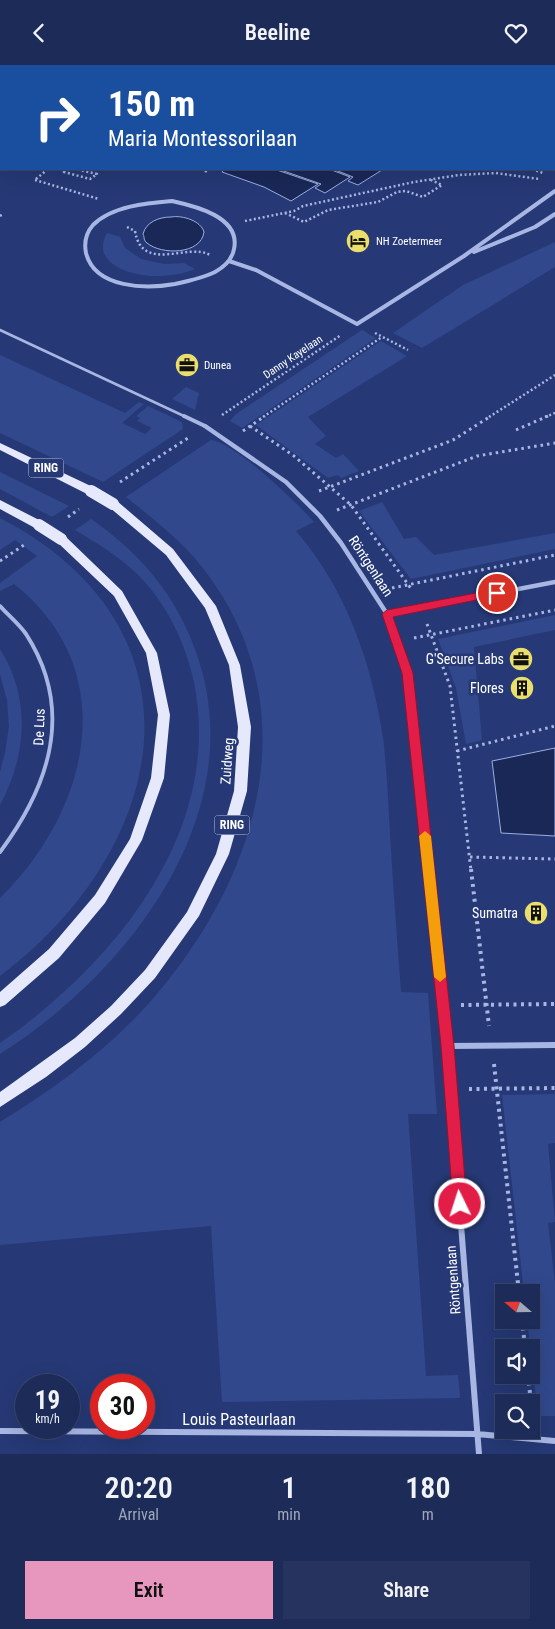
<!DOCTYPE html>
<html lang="en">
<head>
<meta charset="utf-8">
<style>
	:root { --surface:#1c2b58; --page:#25335e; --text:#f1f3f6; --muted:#a0a7ba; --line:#3a476e; --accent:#e797bd }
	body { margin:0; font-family:"Roboto Condensed",sans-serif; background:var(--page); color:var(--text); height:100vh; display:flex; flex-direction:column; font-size:19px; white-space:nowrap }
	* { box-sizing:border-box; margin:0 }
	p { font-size:16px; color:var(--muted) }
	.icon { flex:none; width:28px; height:28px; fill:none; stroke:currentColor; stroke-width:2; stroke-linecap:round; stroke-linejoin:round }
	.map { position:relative; height:1389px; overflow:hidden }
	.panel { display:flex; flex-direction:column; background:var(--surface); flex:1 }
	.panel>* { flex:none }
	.banner { position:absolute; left:0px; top:0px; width:555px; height:105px; box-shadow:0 5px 20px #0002,0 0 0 1px var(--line); background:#1a4fa0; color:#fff; overflow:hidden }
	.needle { width:32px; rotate:290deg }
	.tools { position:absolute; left:495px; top:1219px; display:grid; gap:10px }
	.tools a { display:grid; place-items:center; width:45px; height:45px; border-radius:0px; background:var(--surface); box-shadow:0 5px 20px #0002,0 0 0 1px var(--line); font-size:25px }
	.speed { position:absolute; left:15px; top:1309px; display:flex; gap:10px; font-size:25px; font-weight:700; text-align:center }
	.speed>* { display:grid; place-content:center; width:65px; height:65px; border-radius:50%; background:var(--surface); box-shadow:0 5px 20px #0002,0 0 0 1px var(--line); line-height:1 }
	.speed small { font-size:12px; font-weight:400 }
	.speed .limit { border:8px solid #d22; background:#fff; color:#111 }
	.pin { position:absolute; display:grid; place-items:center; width:42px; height:42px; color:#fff; margin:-21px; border:2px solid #fff; border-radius:50%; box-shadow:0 1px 5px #0007 }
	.me { position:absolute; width:55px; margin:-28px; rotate:356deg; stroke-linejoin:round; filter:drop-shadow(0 0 4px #0008) }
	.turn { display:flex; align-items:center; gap:18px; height:105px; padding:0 25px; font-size:22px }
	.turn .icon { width:65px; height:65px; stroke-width:2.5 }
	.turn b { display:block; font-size:35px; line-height:42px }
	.eta { display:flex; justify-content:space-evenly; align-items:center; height:85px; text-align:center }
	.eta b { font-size:30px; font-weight:600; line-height:35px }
	.button { display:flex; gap:10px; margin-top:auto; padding:10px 25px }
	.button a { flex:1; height:58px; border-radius:0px; background:var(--accent); color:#111; font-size:20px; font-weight:600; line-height:58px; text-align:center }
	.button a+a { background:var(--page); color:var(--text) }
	header { display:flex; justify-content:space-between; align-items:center; height:65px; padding:0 25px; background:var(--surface); font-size:22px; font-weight:600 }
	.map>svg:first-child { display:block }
	.green { fill:#31488d }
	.water { fill:#1a2857; stroke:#9bafe2 }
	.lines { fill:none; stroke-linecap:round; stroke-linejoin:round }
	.path-far2 { stroke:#a7b6e2; stroke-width:2.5; stroke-dasharray:2 2.5; stroke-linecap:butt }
	.path-far1 { stroke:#a7b6e2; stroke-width:3; stroke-dasharray:2.5 4; stroke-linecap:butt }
	.path { stroke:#a7b6e2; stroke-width:4; stroke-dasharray:3 4.5; stroke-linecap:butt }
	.lane-far1 { stroke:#a7b6e2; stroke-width:2.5 }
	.lane { stroke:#a7b6e2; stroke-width:4 }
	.street-far2 { stroke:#a7b6e2; stroke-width:4 }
	.street-far1 { stroke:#a7b6e2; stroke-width:4.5 }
	.street { stroke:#a7b6e2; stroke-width:6 }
	.secondary { fill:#cfd7f3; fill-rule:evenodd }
	.primary { fill:#e5e9fb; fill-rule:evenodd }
	.primary-bridge { stroke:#e5e9fb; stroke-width:12 }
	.route { fill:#e11d48; stroke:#92132f }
	.slow { fill:#f59e0b }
	.labels { text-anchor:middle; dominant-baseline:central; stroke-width:5; stroke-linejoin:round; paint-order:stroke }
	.far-poi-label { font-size:11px; fill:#fff; stroke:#263976; text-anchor:start }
	.far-street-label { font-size:11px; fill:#fff; stroke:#263976 }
	.shield { fill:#263976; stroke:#bec4d6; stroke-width:1 }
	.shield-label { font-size:12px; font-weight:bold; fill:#fff }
	.street-label { font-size:14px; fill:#fff; stroke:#263976 }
	.poi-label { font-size:14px; fill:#fff; stroke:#263976; text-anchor:end }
	.near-street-label { font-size:16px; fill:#fff; stroke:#263976 }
</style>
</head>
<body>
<header><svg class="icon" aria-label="back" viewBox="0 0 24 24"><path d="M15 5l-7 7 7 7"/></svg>Beeline<svg class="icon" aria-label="heart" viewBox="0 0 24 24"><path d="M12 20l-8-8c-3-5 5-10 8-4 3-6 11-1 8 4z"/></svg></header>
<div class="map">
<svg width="555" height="1389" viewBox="0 0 555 1389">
	<rect width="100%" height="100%" fill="#263976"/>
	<!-- green -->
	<path class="green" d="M107,168l13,4 5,11 16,11 23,5 20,-1 11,6c-12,5 -25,7 -38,7 -23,1 -68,-12 -50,-43z
		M555,177v25l-133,81 -29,-15 70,-48z
		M362,265l14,8 -134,90 -12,-7 6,-7z
		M381,276l26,15 -99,61 18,19 -11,8 21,14 7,-4 16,17 -18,7 -3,-3 -10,3 -72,-53z
		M0,290l125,58 14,-11 5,2 -22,19 23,11 7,-6 -15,-7 3,-3 -4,-2 12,-10 34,16 1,7 -80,53 -103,-49z
		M186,322l13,6 -4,17 -23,-11z
		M211,375c26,4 85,62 103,82l-18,9c50,58 76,132 87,207 4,31 5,64 7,95 3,53 7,106 11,159l27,1 9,121h-29l18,262 32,-1 2,23 -238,4 -11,-176 -211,19v-123c57,-35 113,-76 156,-127 106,-124 155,-295 42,-433 -21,-25 -47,-45 -72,-65z
		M0,407l69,34 -17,11 -52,-28z
		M382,437l22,37 12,-2 18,18 121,-22v16l-144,30 -52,-68z
		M0,453c214,111 170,330 0,458v-78c89,-87 124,-227 14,-314l-14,7v-8l37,-27 -22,-16 -15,10z
		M91,454c44,30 80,70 100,120 69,164 -58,331 -191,415v-11c114,-79 224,-212 194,-361 -9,-41 -29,-82 -60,-111 -17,-16 -39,-29 -59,-41z
		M555,550v15l-81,17 8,93 -16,4 -10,-56 -18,-49z
		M0,584c31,49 27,106 0,156v-33l5,-19 4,-27 -2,-26 -7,-26z
		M555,1029v49l-7,1 7,78 -7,1 7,61v132h-17l-11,-96h4v-27l-7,-1 -22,-197z"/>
	<!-- water -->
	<path class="water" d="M225,104h49l44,15 -27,17 -27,-14 -42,-15z
		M278,104h51l21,8 -25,16 -10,-5 6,-4z
		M333,104h47l2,1 -24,15 -10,-4 5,-4z
		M171,152c12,-2 30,4 33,15 -3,23 -43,23 -57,11 -4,-3 -2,-5 -4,-9 3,-12 16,-17 28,-17z
		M555,683v88l-54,-3 -9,-72z"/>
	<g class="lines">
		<!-- path-far2 -->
		<path class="path-far2" d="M491,0l3,1
			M68,104l-4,3 26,7 7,-5 -21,-5
			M532,104l11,4
			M205,107l3,-3
			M36,114l12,-10
			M35,115l64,19
			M285,148l19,9 24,-12 50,-8 19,-10 9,-1 17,6 19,-12 -11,-5
			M0,151l3,-2
			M245,156l49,-10 9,-5 111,-24 45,-7 37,-2 43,6
			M127,162l8,4c7,43 54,11 75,24
			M375,268l33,17
			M222,350l119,-80
			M263,352l119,-80
			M489,352l66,-42
			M545,352l10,-4"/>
		<!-- path-far1 -->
		<path class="path-far1" d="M250,361l44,30 57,49 61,85
			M516,365l32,-14
			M243,366l22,-15
			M120,417l68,-44
			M319,426l134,-51 38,-24
			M337,445l140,-54 78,-13
			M68,452l11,-8
			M0,496l27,-18
			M392,523l163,-33
			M427,559l23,62 21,185
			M414,573l141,-28
			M457,686l98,-25
			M470,792l85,2"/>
		<!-- path -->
		<path class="path" d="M471,804l18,157
			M461,940l94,-1
			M494,999l25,229
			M469,1024l86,-1
			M522,1255l3,27
			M528,1310l3,28
			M531,1341l2,15"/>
		<!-- lane-far1 -->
		<path class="lane-far1" d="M186,0l5,1
			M0,265l186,87"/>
		<!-- lane -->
		<path class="lane" d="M184,351l21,10
			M0,541c8,9 19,18 26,28 49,76 24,151 -26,218"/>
		<!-- street-far2 -->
		<path class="street-far2" d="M172,136c23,5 69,16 62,48 -2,11 -10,18 -19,23 -12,6 -26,9 -40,12 -28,5 -80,5 -89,-31 -2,-10 0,-20 7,-28 19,-19 54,-22 79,-24z
			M474,187l61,-25 20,-13
			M229,196l27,9 101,54 107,-68 91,-65"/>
		<!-- street-far1 -->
		<path class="street-far1" d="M205,361l81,56 34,34 21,27 46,71 20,59 21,198
			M387,549l168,-32"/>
		<!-- street -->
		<path class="street" d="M428,804l19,177 32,408
			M447,981l108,-1
			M0,1366l477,3 78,7"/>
		<!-- secondary -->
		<path class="secondary" d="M222,0h10l1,1h-10z
			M434,0h10l1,1h-10z
			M554,32h1v4h-1z
			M554,93h1v4h-1z"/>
		<!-- primary -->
		<path class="primary" d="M1,73v6l-1,1v-6z
			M0,378l95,45 1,3 -1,3h-8l-87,-44z
			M0,435l43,22 1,3 -1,3h-8l-35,-19z
			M113,435l4,1 56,48 43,57 24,59 11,62 -4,64 -18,63 -30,62 -44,62 -34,36 -36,33 -39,30 -46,30v-15l75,-54 36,-32 34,-36 42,-58 29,-58 18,-63 4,-64 -9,-62 -24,-57 -39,-53 -57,-48 -1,-3z
			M61,470l4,1 57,55 35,62 13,62 -6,63 -22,62 -37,63 -46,55 -54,47 -5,2v-15l49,-43 46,-54 35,-56 21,-61 7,-63 -12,-62 -32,-57 -57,-54 -2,-3z"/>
		<!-- primary-bridge -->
		<path class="primary-bridge" d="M91,426l22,13
			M39,460l22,14"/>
	</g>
	<!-- route -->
	<path class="route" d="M497,524l4,1v5l-108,22 20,56 41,373 13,158 -2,5 -5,2 -5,-2 -2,-5 -12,-158 -39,-373 -20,-59 5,-4z"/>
	<!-- slow -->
	<path class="slow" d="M425,766l6,5 15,141 -6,5 -6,-5 -15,-141z"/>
	<!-- icons -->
	<defs>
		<g id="hotel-disc" transform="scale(1.25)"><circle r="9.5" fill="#eade6c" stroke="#263976"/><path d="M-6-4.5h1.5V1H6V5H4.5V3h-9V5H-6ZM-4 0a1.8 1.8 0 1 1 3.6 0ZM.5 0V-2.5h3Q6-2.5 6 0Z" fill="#111"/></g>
		<g id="office-disc" transform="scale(1.25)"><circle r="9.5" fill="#eade6c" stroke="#263976"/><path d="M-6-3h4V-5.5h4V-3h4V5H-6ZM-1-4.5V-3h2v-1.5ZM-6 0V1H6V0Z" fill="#111"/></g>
		<g id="building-disc" transform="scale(1.25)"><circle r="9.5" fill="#eade6c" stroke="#263976"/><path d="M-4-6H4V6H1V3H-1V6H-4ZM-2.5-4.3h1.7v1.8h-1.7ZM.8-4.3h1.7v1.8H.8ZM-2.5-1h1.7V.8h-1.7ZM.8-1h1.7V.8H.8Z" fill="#111"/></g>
	</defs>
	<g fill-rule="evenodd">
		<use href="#hotel-disc" x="358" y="176"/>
		<use href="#office-disc" x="187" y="300"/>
		<use href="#office-disc" x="521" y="594"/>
		<use href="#building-disc" x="522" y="623"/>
		<use href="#building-disc" x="536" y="848"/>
	</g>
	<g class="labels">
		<!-- far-poi labels -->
		<g class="far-poi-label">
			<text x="376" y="176">NH Zoetermeer</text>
			<text x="204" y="300">Dunea</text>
		</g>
		<!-- far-street labels -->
		<g class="far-street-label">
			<text transform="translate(293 292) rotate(-34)">Danny Kayelaan</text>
		</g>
		<!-- shield labels -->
		<g class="shield">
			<rect x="28.5" y="393.5" width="35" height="19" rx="4"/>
			<rect x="214.5" y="750.5" width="35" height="19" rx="4"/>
		</g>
		<g class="shield-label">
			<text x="46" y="403">RING</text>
			<text x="232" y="760">RING</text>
		</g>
		<!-- street labels -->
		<g class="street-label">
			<text transform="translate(371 501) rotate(57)">Röntgenlaan</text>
			<text transform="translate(39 662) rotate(-88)">De Lus</text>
			<text transform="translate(227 696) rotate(-86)">Zuidweg</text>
			<text transform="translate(453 1215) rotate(-94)">Röntgenlaan</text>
		</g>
		<!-- poi labels -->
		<g class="poi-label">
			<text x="504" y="594">G'Secure Labs</text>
			<text x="504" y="623">Flores</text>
			<text x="518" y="848">Sumatra</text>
		</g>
		<!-- near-street labels -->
		<g class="near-street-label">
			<text x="239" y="1354">Louis Pasteurlaan</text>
		</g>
	</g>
</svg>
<div class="tools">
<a><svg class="needle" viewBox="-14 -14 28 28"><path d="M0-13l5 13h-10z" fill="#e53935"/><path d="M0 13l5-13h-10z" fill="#a0a7ba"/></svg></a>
<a><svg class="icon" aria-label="sound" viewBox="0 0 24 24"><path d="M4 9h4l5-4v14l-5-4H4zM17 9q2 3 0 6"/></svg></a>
<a><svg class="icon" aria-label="search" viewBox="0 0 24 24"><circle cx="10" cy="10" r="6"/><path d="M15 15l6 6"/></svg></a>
</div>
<div class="speed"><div>19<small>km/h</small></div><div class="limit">30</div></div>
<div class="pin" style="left:497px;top:528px;background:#d93025"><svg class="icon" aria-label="arrive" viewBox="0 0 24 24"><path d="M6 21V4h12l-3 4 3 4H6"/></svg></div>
<svg class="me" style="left:460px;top:1139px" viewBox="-20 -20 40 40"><circle r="17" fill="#e11d48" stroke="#fff" stroke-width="3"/><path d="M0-11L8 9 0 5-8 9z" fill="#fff"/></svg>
<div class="banner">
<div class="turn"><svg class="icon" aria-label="right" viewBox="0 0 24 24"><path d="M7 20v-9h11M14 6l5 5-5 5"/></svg><div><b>150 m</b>Maria Montessorilaan</div></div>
</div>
</div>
<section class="panel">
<div class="eta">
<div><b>20:20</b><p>Arrival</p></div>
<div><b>1</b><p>min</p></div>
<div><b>180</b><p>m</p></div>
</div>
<div class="button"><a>Exit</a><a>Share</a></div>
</section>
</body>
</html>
